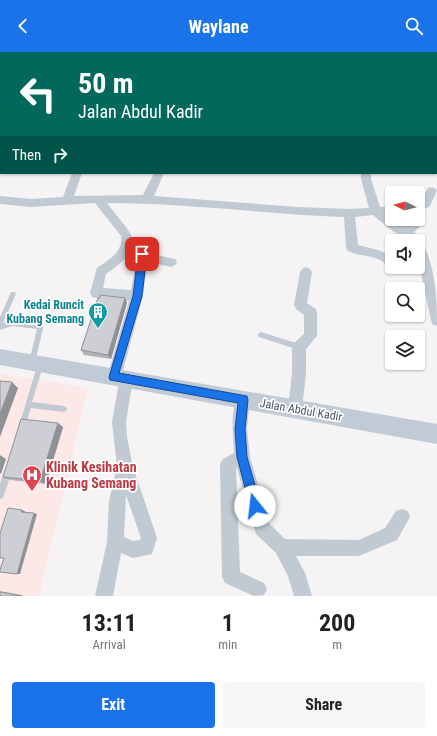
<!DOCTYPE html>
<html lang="en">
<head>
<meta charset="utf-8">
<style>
	:root { --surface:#fff; --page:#f6f6f6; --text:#222; --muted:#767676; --accent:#1a73e8 }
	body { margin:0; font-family:"Roboto Condensed",sans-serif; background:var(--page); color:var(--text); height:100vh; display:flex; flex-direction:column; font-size:15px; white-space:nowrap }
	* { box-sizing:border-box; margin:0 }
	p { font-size:13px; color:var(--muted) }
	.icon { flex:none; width:22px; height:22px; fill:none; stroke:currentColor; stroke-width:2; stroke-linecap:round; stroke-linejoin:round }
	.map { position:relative; height:544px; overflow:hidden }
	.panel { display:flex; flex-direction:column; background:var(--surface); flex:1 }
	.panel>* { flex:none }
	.top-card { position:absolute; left:0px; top:0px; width:437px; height:122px; box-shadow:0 1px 3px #0004; background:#00695c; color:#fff; overflow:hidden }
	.needle { width:26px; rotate:276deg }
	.tools { position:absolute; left:385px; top:134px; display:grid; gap:8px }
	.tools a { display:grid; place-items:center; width:40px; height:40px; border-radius:4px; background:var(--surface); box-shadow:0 1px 3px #0004; font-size:20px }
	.pin { position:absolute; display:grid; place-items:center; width:34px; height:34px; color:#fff; margin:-17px; border-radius:8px; box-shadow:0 2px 6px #0006 }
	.me { position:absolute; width:44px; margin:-22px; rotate:344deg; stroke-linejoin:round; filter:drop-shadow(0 0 3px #0008) }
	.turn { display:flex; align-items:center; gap:14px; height:84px; padding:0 12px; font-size:18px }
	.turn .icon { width:52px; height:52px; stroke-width:2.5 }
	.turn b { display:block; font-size:28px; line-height:34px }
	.then { display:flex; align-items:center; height:38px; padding:0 12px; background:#0003; gap:8px; font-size:15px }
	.eta { display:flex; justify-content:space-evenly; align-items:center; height:68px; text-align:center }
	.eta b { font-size:24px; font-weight:700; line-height:28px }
	.cta { display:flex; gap:8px; margin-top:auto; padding:8px 12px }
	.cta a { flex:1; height:46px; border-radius:4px; background:var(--accent); color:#fff; font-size:16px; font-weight:700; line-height:46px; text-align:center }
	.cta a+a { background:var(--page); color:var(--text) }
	header { display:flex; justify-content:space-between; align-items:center; height:52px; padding:0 12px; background:var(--accent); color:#fff; font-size:18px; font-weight:700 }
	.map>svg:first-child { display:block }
	.medical { fill:#fce8e6 }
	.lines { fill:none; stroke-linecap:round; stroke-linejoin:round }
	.lane { fill:#c1cad2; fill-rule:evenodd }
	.street { fill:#c1cad2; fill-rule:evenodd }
	.secondary { fill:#c1cbd6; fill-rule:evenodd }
	.wall { fill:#b0b2b7 }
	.shaded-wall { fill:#909195 }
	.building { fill:#cdcfd5; stroke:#909195 }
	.route { fill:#1a73e8; stroke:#114b97 }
	.labels { text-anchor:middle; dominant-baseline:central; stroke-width:3.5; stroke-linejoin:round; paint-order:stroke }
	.culture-label { font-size:12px; font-weight:bold; fill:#0d838f; stroke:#fff; text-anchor:end }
	.street-label { font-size:12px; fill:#4a5661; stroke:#fff }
	.near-health-label { font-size:14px; font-weight:bold; fill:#be3a42; stroke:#fff; text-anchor:start }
</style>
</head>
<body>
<header><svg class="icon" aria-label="back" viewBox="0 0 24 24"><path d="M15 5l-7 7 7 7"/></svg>Waylane<svg class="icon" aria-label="search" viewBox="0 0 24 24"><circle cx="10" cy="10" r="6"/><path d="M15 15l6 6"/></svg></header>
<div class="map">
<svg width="437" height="544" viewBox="0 0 437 544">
	<rect width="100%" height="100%" fill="#f5f3f3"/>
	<!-- medical -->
	<path class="medical" d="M0,322l88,14 -49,208h-39z"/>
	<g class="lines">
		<!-- lane -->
		<path class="lane" d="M11,240h4l1,2 -13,29 9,-3 25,3 5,3 1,2 -8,34 -1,2 -2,1 -2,-1 -1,-2 8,-33 -25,-3 -12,4v-13z
			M261,280l38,12 2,1 1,2 -1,2 -2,1 -40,-13 -1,-2 1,-2z
			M40,311l2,1 1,2 -11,36 32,4 2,1 1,2 -1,2 -2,1 -33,-4 -6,18 -1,2 -2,1 -2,-1 -1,-2 18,-60 1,-2z
			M8,415l3,1 1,3 -9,27 -3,1v-15l5,-16z"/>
		<!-- street -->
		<path class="street" d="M108,0h10l1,1h-10z
			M244,0h12l1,1h-12z
			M262,0h8l1,1h-8z
			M306,0h10l1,1h-12z
			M0,43h1v6h-1z
			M436,111h1v8h-1z
			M72,121h10l-8,23 69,-1 11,-22h10l-10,23 143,11 52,2 20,-1 -8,-29v-6h10v6l9,28 12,-1v8h-5l18,12 8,-7h5v-16l4,-3 6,-12 4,-1 5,3 -7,16 -9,5 4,11 -11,10 5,3c16,30 18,56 18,91l-5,-2 -1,-4 -13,-61v-18c-16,0 -33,-16 -45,-26l-18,2 3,28 20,5 14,6v11h2c-7,1 -8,-4 -14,-7 -10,-5 -22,-4 -32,-9l-2,-3 -2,-31c-79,-3 -158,-14 -237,-14 25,34 44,40 -1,71l-3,14 28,2 7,-39 4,-2 5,4 28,6 2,3 -2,3 -4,2 -21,-5 -3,1 -4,33 -21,78 4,-1 5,1 2,5 -7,43 1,15 6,30 24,71 -5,16 -19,4 -12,-5 -8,43h-18l12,-54 2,-41 8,-35 -5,-44 7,-40 -5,1 -5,-1 -2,-5 22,-76 -33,-3 -4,-1 -2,-4 7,-25c11,-8 27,-16 24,-32l-26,-33 -64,4 -31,-3v-8l31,3 32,-2zM126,443l15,43 -1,2 -7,1 -9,-4z
			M306,215l4,2 2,3 -5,31 9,6 1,4v23l-11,13v24l-4,36 -2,5 -5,2 -5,-2 -2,-5 4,-36v-26l2,-4 10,-9v-19l-8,-6 -2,-4 6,-33 2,-3z
			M243,341l5,2 2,5 -3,29 3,28 19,66 16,16 74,1 26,-12 11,-17 6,-2 6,2 2,6 -13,23 -38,16h-63l9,17 7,23h-18l-6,-20 -12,-23 -20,-19 -19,-66h-1l4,104 24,11 3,6 -3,6 -10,1 -29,-13 -3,-6 -2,-113 3,-5 11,-6c-1,-18 -4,-41 4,-58z"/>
		<!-- secondary -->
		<path class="secondary" d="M0,297l437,75v20l-437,-79z"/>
	</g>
	<!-- wall -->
	<path class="wall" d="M125,246l2,5 -16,56 -27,-4 -3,-5z
		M63,375l-17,57 -36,-4 -7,-3z
		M0,539l22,4v1h-22z"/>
	<!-- shaded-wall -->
	<path class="shaded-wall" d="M125,246l2,5 -16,56 -3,-4z
		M12,330l6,6 -18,49v-23z
		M58,371l5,4 -17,57 -6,-3z
		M0,403l6,4 -5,15 -1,-1z
		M22,458l3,1 -1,2 -3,-1z
		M34,461l3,1 -17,60h-3z
		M16,543h6v1h-6z"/>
	<!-- building -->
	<path class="building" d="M100,243l25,3 -17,57 -27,-5 17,-52h2z
		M0,329l12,1 -12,32z
		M21,367l37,4 -18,58 -37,-4z
		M8,456l14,2 -1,2 13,1 -17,61 -17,-2v-2l4,-12h-4v-25z
		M0,540l16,3v1h-16z"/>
	<!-- route -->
	<path class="route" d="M142,198l5,4 -5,42 -23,77 128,23 1,4 -3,29 2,28 14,49 -2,4 -4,2 -4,-2 -14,-53 -2,-28 3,-26 -128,-23 -1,-3 24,-81 5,-42z"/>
	<!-- icons -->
	<defs>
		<g id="building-pin" transform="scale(1)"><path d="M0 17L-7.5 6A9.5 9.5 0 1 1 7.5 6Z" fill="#0f9aa8" stroke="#fff"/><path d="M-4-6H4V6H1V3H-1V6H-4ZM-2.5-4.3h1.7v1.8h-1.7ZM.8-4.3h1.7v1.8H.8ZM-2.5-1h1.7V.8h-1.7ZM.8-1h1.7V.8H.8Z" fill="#fff"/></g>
		<g id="hospital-pin" transform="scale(1)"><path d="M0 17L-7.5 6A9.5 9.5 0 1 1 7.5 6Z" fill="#e0444e" stroke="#fff"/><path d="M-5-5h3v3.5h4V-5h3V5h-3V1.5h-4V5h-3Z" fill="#fff"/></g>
	</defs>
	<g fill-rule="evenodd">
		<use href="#building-pin" x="98" y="260"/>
		<use href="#hospital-pin" x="32" y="423"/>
	</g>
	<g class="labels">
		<!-- culture labels -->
		<g class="culture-label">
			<text x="84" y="253">Kedai Runcit<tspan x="84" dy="14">Kubang Semang</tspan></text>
		</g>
		<!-- street labels -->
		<g class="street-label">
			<text transform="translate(301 358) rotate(10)">Jalan Abdul Kadir</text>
		</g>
		<!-- near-health labels -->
		<g class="near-health-label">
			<text x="46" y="415">Klinik Kesihatan<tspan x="46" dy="16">Kubang Semang</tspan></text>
		</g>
	</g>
</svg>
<div class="tools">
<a><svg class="needle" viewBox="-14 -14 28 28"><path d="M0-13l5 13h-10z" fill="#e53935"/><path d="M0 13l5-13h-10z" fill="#767676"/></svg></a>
<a><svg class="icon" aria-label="sound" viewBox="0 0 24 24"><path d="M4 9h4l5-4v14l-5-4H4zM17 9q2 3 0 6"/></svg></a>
<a><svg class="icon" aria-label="search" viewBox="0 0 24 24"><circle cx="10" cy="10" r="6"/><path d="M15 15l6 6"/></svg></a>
<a><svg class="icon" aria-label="layers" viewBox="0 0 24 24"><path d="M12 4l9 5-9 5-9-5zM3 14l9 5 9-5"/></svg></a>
</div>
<div class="pin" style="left:142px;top:202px;background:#d93025"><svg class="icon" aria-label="arrive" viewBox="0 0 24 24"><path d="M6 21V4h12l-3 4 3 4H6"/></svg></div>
<svg class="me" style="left:255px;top:454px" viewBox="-20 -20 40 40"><circle r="19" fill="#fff"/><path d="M0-13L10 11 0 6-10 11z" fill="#1a73e8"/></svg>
<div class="top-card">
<div class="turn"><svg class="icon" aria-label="left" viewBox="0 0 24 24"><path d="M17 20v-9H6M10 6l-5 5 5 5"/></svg><div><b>50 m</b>Jalan Abdul Kadir</div></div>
<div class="then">Then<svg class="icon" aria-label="right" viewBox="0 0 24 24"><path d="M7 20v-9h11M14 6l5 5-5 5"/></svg></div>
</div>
</div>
<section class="panel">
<div class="eta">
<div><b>13:11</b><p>Arrival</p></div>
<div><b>1</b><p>min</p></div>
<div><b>200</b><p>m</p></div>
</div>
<div class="cta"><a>Exit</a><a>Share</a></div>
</section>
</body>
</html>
